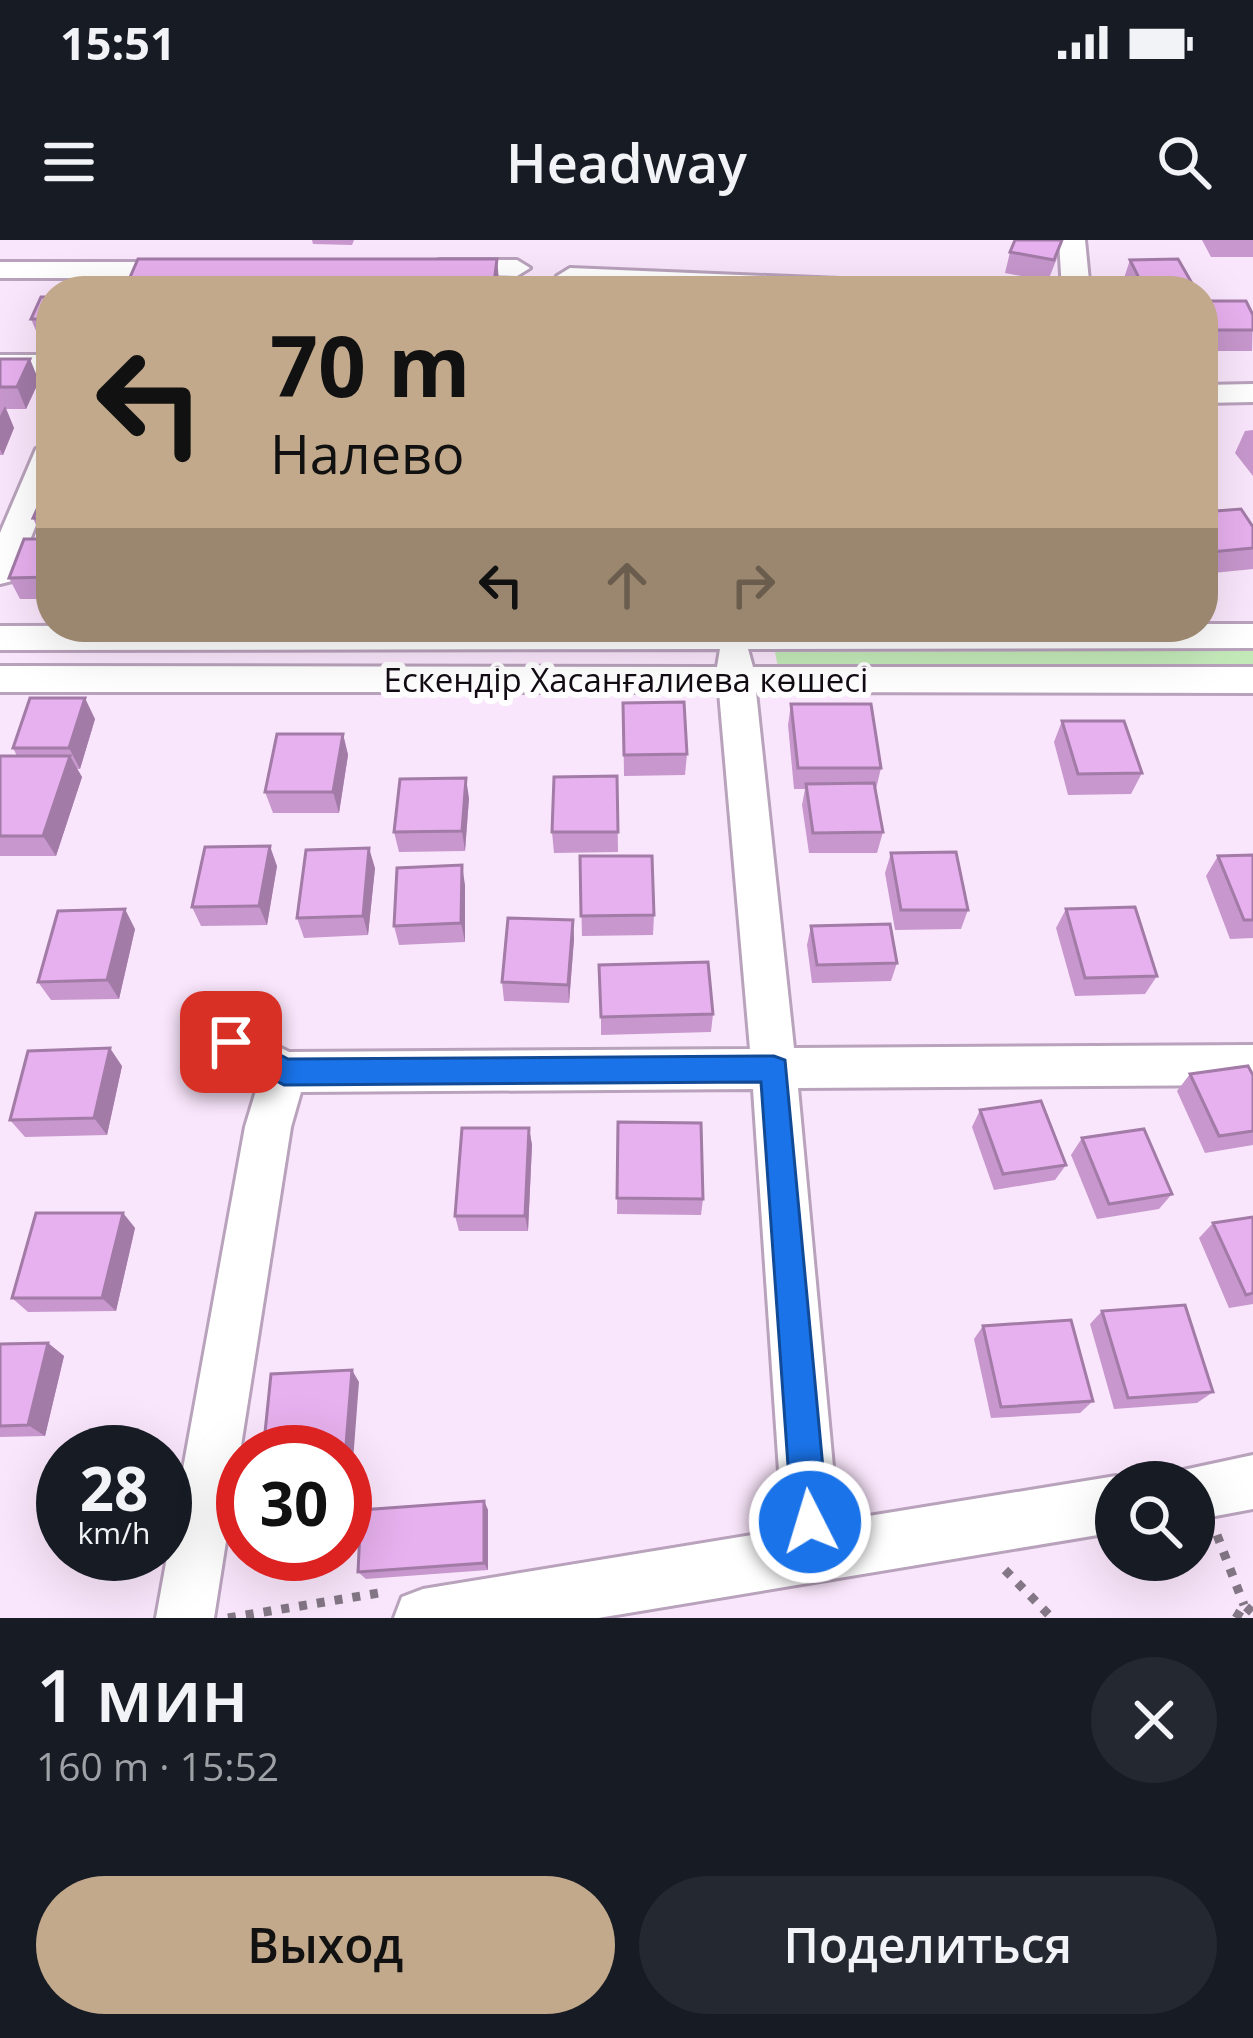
<!DOCTYPE html>
<html lang="ru">
<head>
<meta charset="utf-8">
<style>
	:root { --surface:#171b24; --page:#242831; --text:#f1f3f6; --muted:#9ea1a6; --accent:#c2a98b }
	body { margin:0; font-family:"Open Sans",sans-serif; background:var(--page); color:var(--text); height:100vh; display:flex; flex-direction:column; font-size:45px; white-space:nowrap }
	* { box-sizing:border-box; margin:0 }
	p { font-size:39px; color:var(--muted) }
	.icon { flex:none; width:66px; height:66px; fill:none; stroke:currentColor; stroke-width:2; stroke-linecap:round; stroke-linejoin:round }
	.map { position:relative; height:1378px; overflow:hidden }
	.drawer { display:flex; flex-direction:column; background:var(--surface); flex:1 }
	.drawer>* { flex:none }
	.guide { position:absolute; left:36px; top:36px; width:1182px; height:366px; border-radius:48px; box-shadow:0 12px 48px #0002; background:#c2a98b; color:#111; overflow:hidden }
	.fabs { position:absolute; left:1095px; top:1221px; display:grid; gap:24px }
	.fabs a { display:grid; place-items:center; width:120px; height:120px; border-radius:50%; background:var(--surface); box-shadow:0 12px 48px #0002; font-size:60px }
	.speed { position:absolute; left:36px; top:1185px; display:flex; gap:24px; font-size:60px; font-weight:700; text-align:center }
	.speed>* { display:grid; place-content:center; width:156px; height:156px; border-radius:50%; background:var(--surface); box-shadow:0 12px 48px #0002; line-height:1 }
	.speed small { font-size:30px; font-weight:400 }
	.speed .limit { border:18px solid #d22; background:#fff; color:#111 }
	.pin { position:absolute; display:grid; place-items:center; width:102px; height:102px; color:#fff; margin:-51px; border-radius:24px; box-shadow:0 6px 18px #0006 }
	.me { position:absolute; width:132px; margin:-66px; rotate:355deg; stroke-linejoin:round; filter:drop-shadow(0 0 9px #0008) }
	.turn { display:flex; align-items:center; gap:42px; height:252px; padding:0 36px; font-size:54px }
	.turn .icon { width:156px; height:156px; stroke-width:2.5 }
	.turn b { display:block; font-size:84px; line-height:102px }
	.lanes { display:flex; align-items:center; height:114px; padding:0 36px; background:#0003; justify-content:center; gap:60px; direction:ltr }
	.lanes .off { opacity:.35 }
	.round { display:grid; place-items:center; flex:none; width:126px; height:126px; border-radius:63px; background:var(--page) }
	.summary { display:flex; align-items:center; justify-content:space-between; height:204px; padding:0 36px }
	h1 { font-size:72px; font-weight:600; line-height:90px }
	.primary-button { display:flex; gap:24px; margin-top:auto; padding:24px 36px }
	.primary-button a { flex:1; height:138px; border-radius:72px; background:var(--accent); color:#111; font-size:48px; font-weight:600; line-height:138px; text-align:center }
	.primary-button a+a { background:var(--page); color:var(--text) }
	.status { display:flex; justify-content:space-between; align-items:center; height:84px; padding:0 60px; background:var(--surface); direction:ltr }
	.status svg { height:33px; fill:currentColor }
	header { display:flex; justify-content:space-between; align-items:center; height:156px; padding:0 36px; background:var(--surface); font-size:54px; font-weight:600 }
	.map>svg:first-child { display:block }
	.green { fill:#c4e9b9 }
	.lines { fill:none; stroke-linecap:round; stroke-linejoin:round }
	.minor-casing { stroke:#b9a2bc; stroke-width:6 }
	.path { stroke:#837685; stroke-width:9; stroke-dasharray:8 10; stroke-linecap:butt }
	.minor { fill:#fff; fill-rule:evenodd }
	.wall { fill:#c797cd }
	.shaded-wall { fill:#a27ba7 }
	.building { fill:#e7b0ee; stroke:#a27ba7; stroke-width:3 }
	.route { fill:#1a73e8; stroke:#114b97; stroke-width:3 }
	.labels { text-anchor:middle; dominant-baseline:central; stroke-width:12; stroke-linejoin:round; paint-order:stroke }
	.street-label { font-size:33px; fill:#140c15; stroke:#fff }
</style>
</head>
<body>
<div class="status"><b>15:51</b><svg viewBox="0 0 49 12"><path d="M0 12V9h3v3zM5 12V6h3v6zM10 12V3h3v9zM15 12V0h3v12zM26 1h20v11H26zM47 4h2v5h-2z"/></svg></div>
<header><svg class="icon" aria-label="menu" viewBox="0 0 24 24"><path d="M4 6h16M4 12h16M4 18h16"/></svg>Headway<svg class="icon" aria-label="search" viewBox="0 0 24 24"><circle cx="10" cy="10" r="6"/><path d="M15 15l6 6"/></svg></header>
<div class="map">
<svg width="1253" height="1378" viewBox="0 0 1253 1378">
	<rect width="100%" height="100%" fill="#fae6fc"/>
	<!-- green -->
	<path class="green" d="M1253,410v21l-474,2 -4,-21z"/>
	<g class="lines">
		<!-- minor casing -->
		<g class="minor-casing">
			<path id="minor" d="M1059,0h26l5,51h-28z
				M439,20h78l13,8 -13,8 -87,-2 -4,-6z
				M0,22h191l13,8 -13,8h-191z
				M570,28l367,15 14,8h-211l-179,-9 -4,-6z
				M0,115h51v18h-51z
				M1253,144v18l-50,1v-18z
				M51,200v47l-34,86 -5,8 -12,3v-51l36,-84z
				M1203,384h50v24l-505,1 5,18h500v26l-497,-1 38,356 459,-3v40l-455,3 40,433 278,-45 14,6h-14v50l-518,86h-204l8,-21 21,-8 360,-59 -30,-441 -452,3 -10,35 -77,491h-58l89,-491 14,-46 -44,-25 -6,-14 6,-14 16,-5 58,29 461,-3 -31,-357h-719v-26l717,1 3,-18 -720,1v-24z
				M1253,1215v54l-59,11v-38h-23l3,-10z"/>
		</g>
		<!-- path -->
		<path class="path" d="M1217,1295l27,70
			M1005,1330l47,48
			M228,1378l157,-26
			M1236,1378l8,-13 9,8"/>
		<!-- minor -->
		<use href="#minor" class="minor"/>
	</g>
	<!-- wall -->
	<path class="wall" d="M312,0h42l-2,5 -39,-1z
		M1202,0h51v17h-42z
		M1010,12l47,6 -9,23 -43,-8z
		M1130,20l63,25 -2,6h-63l-5,-10z
		M51,57v43h-11l-9,-21z
		M1203,61l50,14 -1,36h-46l-3,-7z
		M0,119l39,22 -13,28h-20l8,19 -11,27h-3z
		M1253,190v46l-18,-23 10,-22z
		M51,241v118h-31l-11,-21 33,-39 -9,-21z
		M1203,272l50,15v42l-50,5z
		M623,463l64,51 -2,21 -61,1z
		M791,464l90,64 -5,21 7,43 -6,21h-68l-7,-48 3,-16h-11l-6,-64z
		M95,479l-15,50h-3l5,8 -26,79h-56v-100h17l-4,-8z
		M1062,481l80,52 -11,21 -63,1 -14,-53z
		M343,494l5,21 -9,58h-66l-8,-21z
		M617,536l1,76 -64,1 -2,-21z
		M469,558l-4,53 -66,1 -5,-20z
		M891,613l77,57 -7,19 -66,1 -10,-57z
		M1253,615v83l-23,1 -24,-63 12,-20z
		M580,616l74,59 -1,20 -71,1z
		M277,626l-10,59 -66,1 -9,-19z
		M375,628l-7,67 -64,3 -7,-20z
		M465,645v57l-66,3 -5,-19z
		M1066,669l91,67 -12,18 -70,2 -19,-68z
		M573,680l1,19 -5,64 -65,-2 -2,-19z
		M811,686l86,37 -6,18 -79,2 -5,-38z
		M135,689l-16,70 -68,1 -13,-18z
		M713,774l-2,18 -110,3v-18z
		M122,826l-15,69 -82,2 -15,-17z
		M1190,834l63,1v70l-48,8 -28,-62z
		M980,870l86,55 -11,15 -61,10 -22,-63z
		M618,882l85,77 -2,16 -84,-1z
		M529,888l3,17 -4,86h-69l-4,-15z
		M1082,898l90,56 -13,15 -62,10 -26,-64z
		M123,973l12,15 -19,83 -88,1 -16,-14z
		M1253,977v87l-24,4 -30,-70 14,-15z
		M1102,1071l111,81 -16,11 -83,6 -24,-85z
		M983,1086l110,75 -13,12 -89,5 -17,-79z
		M48,1103l16,13 -19,80 -45,1v-93z
		M484,1261l4,9v60l-122,9 -8,-7z"/>
	<!-- shaded-wall -->
	<path class="shaded-wall" d="M497,19l3,32h-7z
		M30,119l9,22 -13,28 -9,-22z
		M5,166l9,22 -11,27 -3,-6v-33z
		M85,458l10,21 -15,50 -11,-21z
		M343,494l5,21 -9,58 -6,-21z
		M70,516l12,21 -26,79 -13,-20z
		M466,538l3,20 -4,53 -3,-20z
		M270,606l7,20 -10,59 -8,-19z
		M369,608l6,20 -7,67 -5,-19z
		M462,625l3,20v57l-4,-19z
		M125,669l10,20 -16,70 -12,-19z
		M573,680l1,19 -5,64 -1,-18z
		M110,808l12,18 -15,69 -13,-17z
		M529,888l3,17 -4,86 -3,-15z
		M123,973l12,15 -19,83 -14,-13z
		M48,1103l16,13 -19,80 -17,-11z
		M352,1130l7,12 -7,92 -7,-10z
		M484,1261l4,9v60l-4,-7z"/>
	<!-- building -->
	<path class="building" d="M1015,0h47l-8,20 -44,-8z
		M138,19h359l-4,32h-369z
		M1178,19l15,26 -50,1 -13,-26z
		M820,49l44,1v1h-44z
		M41,57h10v22h-20z
		M1203,61h43l7,14v15h-38l-12,-25z
		M0,119h30l-13,28h-17z
		M50,241l1,38 -18,-1z
		M1241,269l12,18v21l-42,4 -8,-13v-27z
		M24,299h27v38l-42,1z
		M30,458h55l-16,50h-56z
		M684,462l3,52 -63,1 -1,-52z
		M791,464h80l10,64h-83z
		M1062,481h62l18,52 -64,1z
		M277,494h66l-10,58h-68z
		M0,516h70l-27,80h-43z
		M617,536l1,56h-66l2,-55z
		M466,538l-4,53 -68,1 6,-53z
		M874,543l9,49 -70,1 -7,-49z
		M270,606l-11,60 -67,1 13,-60z
		M369,608l-6,68 -66,2 9,-68z
		M956,612l12,58h-67l-10,-57z
		M1253,615v65h-9l-26,-64z
		M580,616h72l2,59 -73,1z
		M462,625l-1,58 -67,3 3,-58z
		M1135,667l22,69 -72,2 -19,-69z
		M125,669l-18,71 -69,2 20,-71z
		M508,678l65,2 -5,65 -66,-3z
		M890,684l7,39 -80,2 -6,-39z
		M708,722l5,52 -112,3 -2,-52z
		M110,808l-16,70 -84,2 18,-69z
		M1248,826l5,9v56l-34,5 -29,-62z
		M1041,861l25,64 -63,9 -23,-64z
		M618,882l83,1 2,76 -86,-1z
		M462,888h67l-4,88h-70z
		M1144,889l28,65 -63,10 -27,-66z
		M36,973h87l-21,85h-90z
		M1253,977v76l-7,2 -33,-72z
		M1185,1065l28,87 -85,6 -26,-87z
		M1071,1080l22,81 -92,6 -18,-81z
		M48,1103l-20,82 -28,1v-82z
		M352,1130l-7,87v-5h-82l8,-78z
		M484,1261v62l-126,9 3,-62z"/>
	<!-- route -->
	<path class="route" d="M231,789l57,30 486,-3 11,4 43,462 -5,13 -13,5 -13,-5 -5,-13 -31,-440 -477,3 -64,-34 -4,-9 4,-9z"/>
	<g class="labels">
		<!-- street labels -->
		<g class="street-label">
			<text x="626" y="439">Ескендір Хасанғалиева көшесі</text>
		</g>
	</g>
</svg>
<div class="fabs">
<a><svg class="icon" aria-label="search" viewBox="0 0 24 24"><circle cx="10" cy="10" r="6"/><path d="M15 15l6 6"/></svg></a>
</div>
<div class="speed"><div>28<small>km/h</small></div><div class="limit">30</div></div>
<div class="pin" style="left:231px;top:802px;background:#d93025"><svg class="icon" aria-label="arrive" viewBox="0 0 24 24"><path d="M6 21V4h12l-3 4 3 4H6"/></svg></div>
<svg class="me" style="left:810px;top:1282px" viewBox="-20 -20 40 40"><circle r="17" fill="#1a73e8" stroke="#fff" stroke-width="3"/><path d="M0-11L8 9 0 5-8 9z" fill="#fff"/></svg>
<div class="guide">
<div class="turn"><svg class="icon" aria-label="left" viewBox="0 0 24 24"><path d="M17 20v-9H6M10 6l-5 5 5 5"/></svg><div><b>70 m</b>Налево</div></div>
<div class="lanes"><svg class="icon" aria-label="left" viewBox="0 0 24 24"><path d="M17 20v-9H6M10 6l-5 5 5 5"/></svg><svg class="icon off" aria-label="ahead" viewBox="0 0 24 24"><path d="M12 20V5M6 11l6-6 6 6"/></svg><svg class="icon off" aria-label="right" viewBox="0 0 24 24"><path d="M7 20v-9h11M14 6l5 5-5 5"/></svg></div>
</div>
</div>
<section class="drawer">
<div class="summary"><div><h1>1 мин</h1><p>160 m · 15:52</p></div><a class="round"><svg class="icon" aria-label="close" viewBox="0 0 24 24"><path d="M6 6l12 12M18 6L6 18"/></svg></a></div>
<div class="primary-button"><a>Выход</a><a>Поделиться</a></div>
</section>
</body>
</html>
